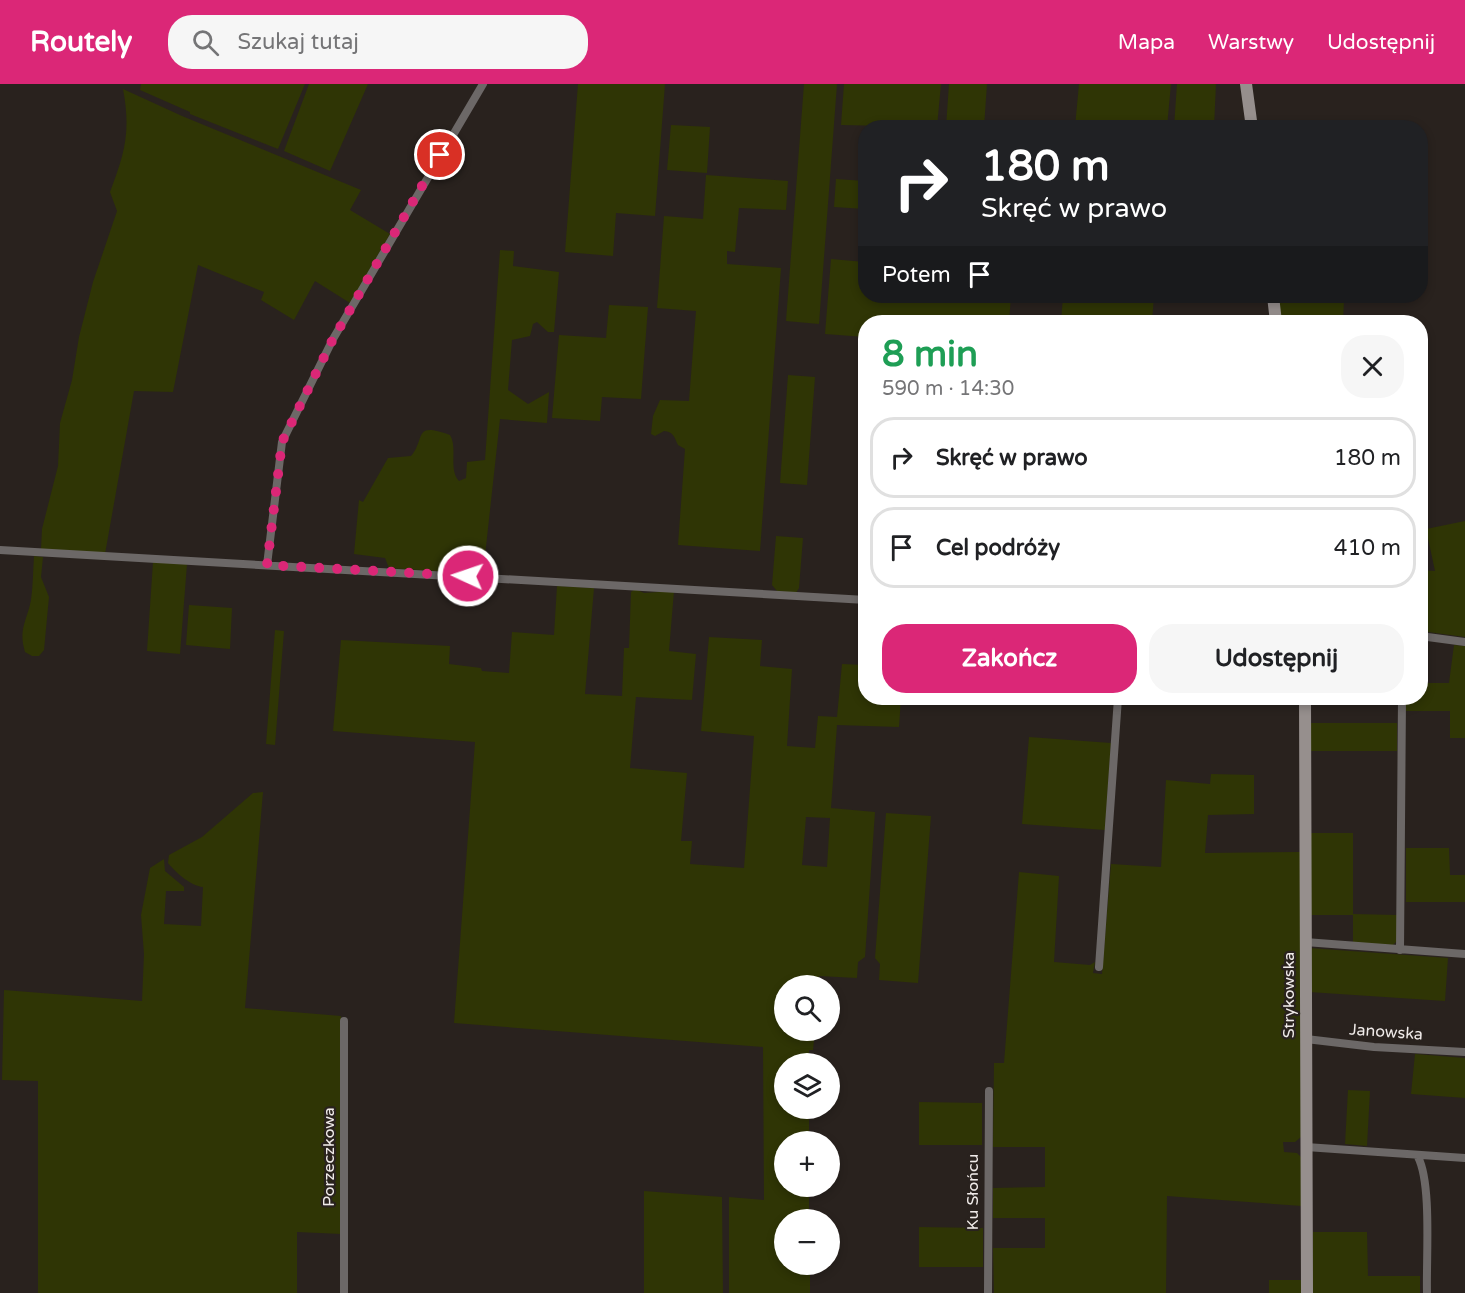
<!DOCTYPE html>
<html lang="pl">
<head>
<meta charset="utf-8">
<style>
	:root { --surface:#fff; --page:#f6f6f6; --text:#202124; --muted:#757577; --line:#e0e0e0; --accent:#db2777 }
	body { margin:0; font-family:"Varela Round",sans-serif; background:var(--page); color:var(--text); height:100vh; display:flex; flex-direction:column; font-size:22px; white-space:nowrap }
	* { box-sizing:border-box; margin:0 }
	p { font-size:20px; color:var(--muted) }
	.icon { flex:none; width:33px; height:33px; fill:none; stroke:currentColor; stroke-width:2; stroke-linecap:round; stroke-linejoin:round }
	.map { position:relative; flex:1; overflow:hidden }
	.sheet { position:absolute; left:858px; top:231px; width:570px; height:390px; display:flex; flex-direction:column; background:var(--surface); border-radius:24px; box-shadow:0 3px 9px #0003 }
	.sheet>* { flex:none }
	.top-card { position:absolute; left:858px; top:36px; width:570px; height:183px; border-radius:24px; box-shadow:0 3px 9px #0003; background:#202124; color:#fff; overflow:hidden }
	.buttons { position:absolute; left:774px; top:891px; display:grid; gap:12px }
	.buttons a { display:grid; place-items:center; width:66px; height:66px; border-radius:50%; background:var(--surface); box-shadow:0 3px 9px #0003; font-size:30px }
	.pin { position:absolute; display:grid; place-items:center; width:51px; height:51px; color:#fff; margin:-26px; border:3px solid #fff; border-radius:50%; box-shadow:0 2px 6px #0007 }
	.me { position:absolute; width:66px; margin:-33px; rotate:273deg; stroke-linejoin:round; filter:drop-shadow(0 0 4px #0008) }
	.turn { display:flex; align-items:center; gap:21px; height:126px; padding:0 24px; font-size:27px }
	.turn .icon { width:78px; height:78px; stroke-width:2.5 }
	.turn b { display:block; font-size:42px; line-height:51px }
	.then { display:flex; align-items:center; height:57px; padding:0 24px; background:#0003; gap:12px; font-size:22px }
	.round { display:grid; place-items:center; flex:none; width:63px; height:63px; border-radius:24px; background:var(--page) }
	.headline { display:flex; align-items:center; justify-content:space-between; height:102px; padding:0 24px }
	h1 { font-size:36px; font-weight:800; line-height:45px; color:#1e9e55 }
	.cta { display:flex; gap:12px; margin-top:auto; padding:12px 24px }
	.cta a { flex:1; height:69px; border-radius:24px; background:var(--accent); color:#fff; font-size:24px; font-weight:800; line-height:69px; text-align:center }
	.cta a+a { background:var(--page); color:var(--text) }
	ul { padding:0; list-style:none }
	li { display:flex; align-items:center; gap:18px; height:81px; margin:0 12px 9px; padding:0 12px; border:3px solid var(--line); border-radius:24px }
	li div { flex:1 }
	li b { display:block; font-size:22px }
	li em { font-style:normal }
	header { display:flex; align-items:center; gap:36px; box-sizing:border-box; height:84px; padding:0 30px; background:var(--accent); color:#fff }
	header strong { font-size:28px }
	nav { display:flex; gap:33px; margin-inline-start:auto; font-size:21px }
	.search { width:420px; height:54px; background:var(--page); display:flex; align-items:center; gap:15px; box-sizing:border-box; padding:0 21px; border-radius:24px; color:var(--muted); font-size:22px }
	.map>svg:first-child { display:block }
	.green { fill:#2f3505; fill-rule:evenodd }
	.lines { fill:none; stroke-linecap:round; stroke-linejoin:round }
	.street { stroke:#6c6867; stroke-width:8 }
	.secondary { stroke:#968f8d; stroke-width:12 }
	.route { stroke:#db2777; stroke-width:10; stroke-dasharray:0 18 }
	.labels { text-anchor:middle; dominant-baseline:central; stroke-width:4.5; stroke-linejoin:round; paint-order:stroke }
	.street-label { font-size:16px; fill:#f0ebe9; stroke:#29221e }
</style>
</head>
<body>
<header>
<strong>Routely</strong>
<div class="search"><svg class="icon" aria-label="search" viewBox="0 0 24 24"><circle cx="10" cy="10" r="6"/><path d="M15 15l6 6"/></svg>Szukaj tutaj</div>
<nav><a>Mapa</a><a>Warstwy</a><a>Udostępnij</a></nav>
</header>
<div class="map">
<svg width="1465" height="1209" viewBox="0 0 1465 1209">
	<rect width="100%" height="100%" fill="#29221e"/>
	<!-- green -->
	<path class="green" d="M141,0h164l-27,65 -88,-35v-2l-50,-22z
		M309,0h59l-38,87 -46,-20z
		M578,0h87l-10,132 -39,-3 -3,43 -48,-4z
		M804,0h33l-18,240 -33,-3z
		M844,0h97l-4,43 -96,-2z
		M949,0h38l-3,43h-38z
		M1079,0h92l-4,43h-92z
		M1177,0h39l-2,43h-40z
		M123,5l59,27 179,74 -11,20 40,24 -40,69 -35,-22 -21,39 -33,-20 3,-8 -66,-27 -25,127 -39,-1 -29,163 -64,-5 1,-20 16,-63 2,-43 12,-43 7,-43 14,-55 24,-71 -7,-19c15,-39 21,-61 13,-103z
		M671,41l39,2 -3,46 -40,-3z
		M706,91l82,6 -2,29 -47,-2 -4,44 -8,-1v13l54,4 -21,283 -82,-6 7,-96 -7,-4c-4,-8 -4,-13 -14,-14l-9,5 -4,-2 2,-18 7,-16 29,1 7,-90 -39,-3 7,-92 39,3z
		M836,95l29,2v28l-31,-2z
		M500,166l14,1 -1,15 46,6 -5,60h-6l-11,-10 -4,2 -3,12 -18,4 -4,50 20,14 21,-12 -2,31 -47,-4 -17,155 -94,-6 -4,-10 -31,-4 5,-54 4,2 25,-44 23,-2c15,-17 1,-35 39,-21 8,13 -2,34 9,46l7,-3 1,-16 18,-2z
		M831,175l34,3 1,34h145l-2,26h-143l-1,15 -40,-3z
		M1063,212h91l-2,26h-91z
		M1278,214l66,2 -1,22h-62z
		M609,221l39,2 -7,92 -39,-2 -2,24 -48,-3 7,-83 47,3z
		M865,285l1,104h-8z
		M788,291l27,2 -8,108 -27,-2z
		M1465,437v116l-44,-6v-61l14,1 -9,-42z
		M776,452l27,2 -4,50 -3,5 -19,-2 -5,-6z
		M34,472l9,1 -2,20 8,20 -5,53 -5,6h-7l-7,-4c-7,-23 2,-31 6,-52 2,-14 2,-29 3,-44z
		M153,478l34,2 -7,90 -33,-3z
		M557,502l37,2 -9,106 37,2 2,-48h5l2,-56 4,-3 9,4 30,-2 -5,60 27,3 -4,46 -56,-3 -6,71 57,5 -6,68h11l-2,23 54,4 10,-132 -53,-5 8,-94 53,3 -2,26 32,3 -5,77 28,2 3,-32 19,1 5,-53 23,1 1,33h35l-2,29 -62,-2 -6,83 44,4 -10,145 -7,5 -1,16 -38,-2 -1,9 -34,1v44l31,1 -2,19h-4v13l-25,1v44l25,1v32l-25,1v44l25,1v32l-25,1v44l26,1v28h-81v-96l35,3 -1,-153 -309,-24 21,-281 -142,-11 8,-91 109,6 -1,18 32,4 1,3 27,2 3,-41 42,3zM806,733l24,1 -3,49 -25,-2z
		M189,521l43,3 -2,41 -44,-4z
		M275,546l9,1 -9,114 -9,-1z
		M1454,561l11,1v92h-15v-27h-44v-13h14l1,-15h28z
		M1310,639h87v28h-87z
		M1029,653l82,6 -6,87 -83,-6z
		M1211,690l43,1v39l-46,1 -3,38 96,-1v285l-6,5h-12l1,10 13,1 5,5v48l-135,-10 -1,97h-172l-1,-45h52v-30h-52v-30l52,-1v-40h-52l1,-84h10l15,-191 40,4 -5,86 36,3 5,-3 -2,11 9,1 9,-110 50,3 5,-87 44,4z
		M263,708l-18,216 96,8 1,218 -45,-2v61h-259v-212l-36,-1 2,-90 138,11 2,-47 -3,-39 9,-47 14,-9 1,12 19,16v4h-18l-2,33 37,2 2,-39c-12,-1 -27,-14 -35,-24l1,-8 33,-18 51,-44z
		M886,729l45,3 -13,167 -39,-3 1,-16 -5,-6z
		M1310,749h43v81l44,1v26l-4,4 -40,-2v-28h-43z
		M1406,764h43l1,27h15v27h-59z
		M1309,864l139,10 -3,43 -136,-9z
		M1415,970l50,4v40l-54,-4z
		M1348,1006l22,1 -3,55 -22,-2z
		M919,1018l63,1v42h-63z
		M644,1107l78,6 1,96h-79z
		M919,1143l64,1v39h-64z
		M1313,1148h54l1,44h52v17h-107z
		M1269,1196h33v13h-33z"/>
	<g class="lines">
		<!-- street -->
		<path class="street" d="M0,466l866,50
			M267,481l15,-123 51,-103 150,-255
			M1420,552l45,6
			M1305,858l160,12
			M1400,866l2,-252
			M1099,883l19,-269
			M344,937v272
			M1306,955l68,8 91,5
			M1306,1063l159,11
			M1418,1073c14,27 8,102 9,136
			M988,1209l1,-202"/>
		<!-- secondary -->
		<path class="secondary" d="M1246,0l6,44
			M1273,212l3,26
			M1305,614l2,595"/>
	</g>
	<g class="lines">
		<!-- route -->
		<path class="route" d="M440,71l-107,184 -51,103 -15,123 201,11"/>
	</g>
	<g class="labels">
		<!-- street labels -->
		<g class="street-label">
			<text transform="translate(1289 911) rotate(-90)">Strykowska</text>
			<text transform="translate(1386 948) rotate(4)">Janowska</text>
			<text transform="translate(329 1073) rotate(-90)">Porzeczkowa</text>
			<text transform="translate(973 1108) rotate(-90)">Ku Słońcu</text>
		</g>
	</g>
</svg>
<div class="buttons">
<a><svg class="icon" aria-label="search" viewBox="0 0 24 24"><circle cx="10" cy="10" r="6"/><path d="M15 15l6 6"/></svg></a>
<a><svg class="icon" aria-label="layers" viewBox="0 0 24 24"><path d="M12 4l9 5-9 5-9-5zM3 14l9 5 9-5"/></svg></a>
<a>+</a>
<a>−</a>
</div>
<div class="pin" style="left:440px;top:71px;background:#d93025"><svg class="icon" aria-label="arrive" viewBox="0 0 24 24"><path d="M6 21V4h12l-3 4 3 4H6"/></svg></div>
<svg class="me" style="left:468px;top:492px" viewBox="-20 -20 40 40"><circle r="17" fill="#db2777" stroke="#fff" stroke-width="3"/><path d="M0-11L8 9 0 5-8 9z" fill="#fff"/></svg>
<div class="top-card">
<div class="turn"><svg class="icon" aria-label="right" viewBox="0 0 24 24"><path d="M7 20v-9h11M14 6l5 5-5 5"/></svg><div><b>180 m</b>Skręć w prawo</div></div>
<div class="then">Potem<svg class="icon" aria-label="arrive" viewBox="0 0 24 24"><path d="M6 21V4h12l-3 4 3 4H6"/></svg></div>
</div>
<section class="sheet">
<div class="headline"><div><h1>8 min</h1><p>590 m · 14:30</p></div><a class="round"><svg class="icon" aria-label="close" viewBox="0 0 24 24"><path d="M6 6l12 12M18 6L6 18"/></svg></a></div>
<ul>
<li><svg class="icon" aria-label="right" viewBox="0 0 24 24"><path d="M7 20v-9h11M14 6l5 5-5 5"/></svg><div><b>Skręć w prawo</b></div><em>180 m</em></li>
<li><svg class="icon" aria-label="arrive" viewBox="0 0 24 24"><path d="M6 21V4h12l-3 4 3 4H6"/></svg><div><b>Cel podróży</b></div><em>410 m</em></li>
</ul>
<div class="cta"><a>Zakończ</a><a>Udostępnij</a></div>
</section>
</div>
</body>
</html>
